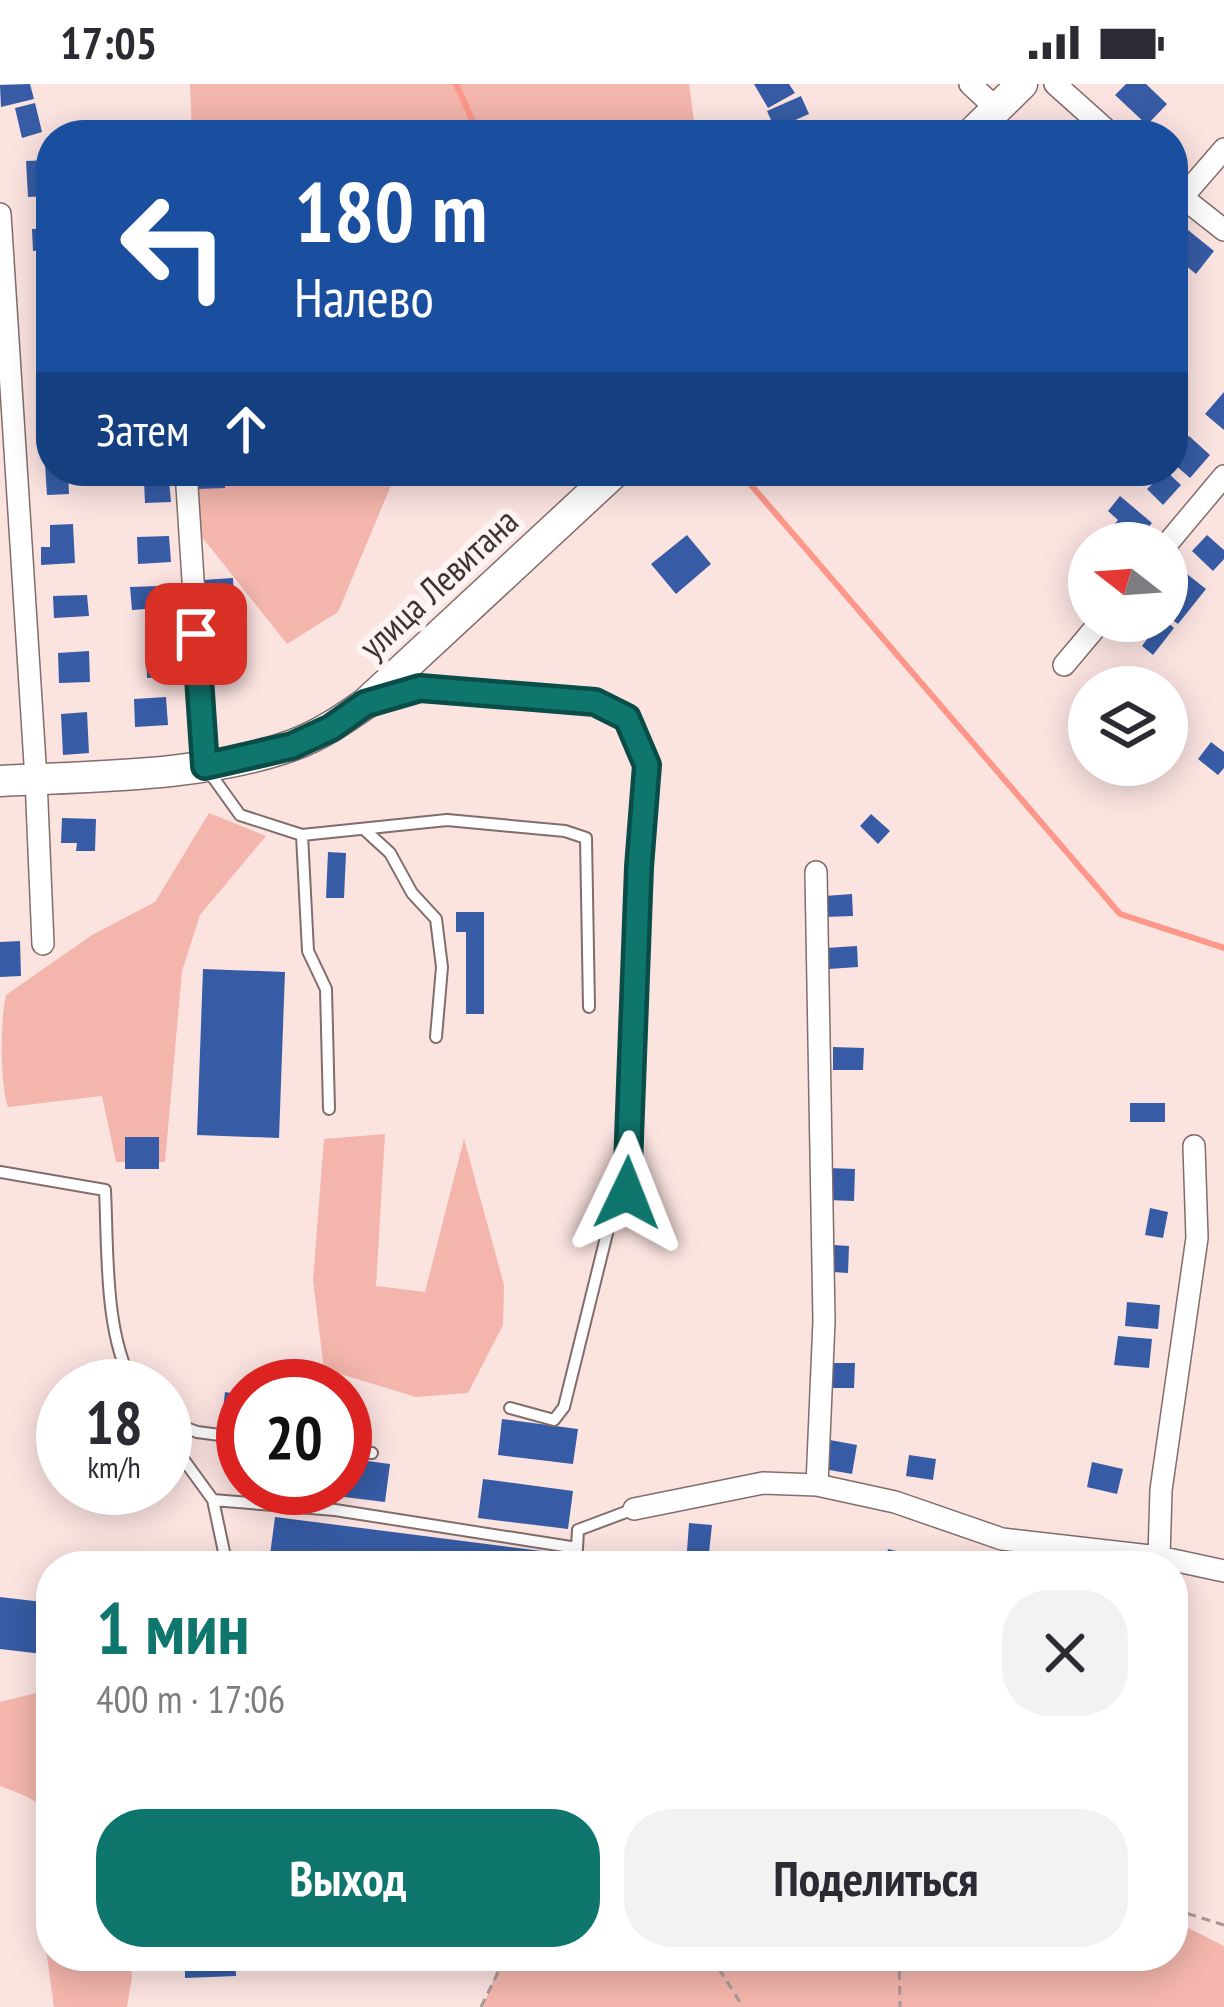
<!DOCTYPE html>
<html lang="ru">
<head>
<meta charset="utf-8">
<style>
	:root { --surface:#fff; --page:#f2f2f3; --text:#2b2b33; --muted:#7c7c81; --accent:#0f766e }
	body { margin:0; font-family:"PT Sans Narrow",sans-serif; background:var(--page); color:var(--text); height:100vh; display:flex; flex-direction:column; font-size:45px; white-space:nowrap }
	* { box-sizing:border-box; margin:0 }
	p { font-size:39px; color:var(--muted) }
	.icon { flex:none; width:66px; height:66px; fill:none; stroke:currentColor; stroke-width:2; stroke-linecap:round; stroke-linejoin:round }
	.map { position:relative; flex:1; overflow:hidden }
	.sheet { position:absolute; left:36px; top:1467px; width:1152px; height:420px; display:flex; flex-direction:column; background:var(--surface); border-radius:48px; box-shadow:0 6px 30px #0003 }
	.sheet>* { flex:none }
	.banner { position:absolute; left:36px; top:36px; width:1152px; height:366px; border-radius:48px; box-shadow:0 6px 30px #0003; background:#1a4fa0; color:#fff; overflow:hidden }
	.needle { width:78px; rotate:287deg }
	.fabs { position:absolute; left:1068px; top:438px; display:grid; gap:24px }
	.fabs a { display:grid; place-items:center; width:120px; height:120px; border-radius:50%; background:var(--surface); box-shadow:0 6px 30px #0003; font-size:60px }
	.speed { position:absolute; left:36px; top:1275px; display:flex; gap:24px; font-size:60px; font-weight:700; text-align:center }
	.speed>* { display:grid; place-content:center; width:156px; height:156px; border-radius:50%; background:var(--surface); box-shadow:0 6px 30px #0003; line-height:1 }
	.speed small { font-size:30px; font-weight:400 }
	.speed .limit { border:18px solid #d22; background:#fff; color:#111 }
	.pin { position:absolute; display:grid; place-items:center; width:102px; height:102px; color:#fff; margin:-51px; border-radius:24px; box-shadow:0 6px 18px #0006 }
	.me { position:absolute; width:132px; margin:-66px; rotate:2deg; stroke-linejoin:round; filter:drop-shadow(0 0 9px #0008) }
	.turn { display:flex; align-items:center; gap:42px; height:252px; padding:0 60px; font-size:54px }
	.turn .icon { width:156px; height:156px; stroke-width:2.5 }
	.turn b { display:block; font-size:84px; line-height:102px }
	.then { display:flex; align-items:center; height:114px; padding:0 60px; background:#0003; gap:24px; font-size:45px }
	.round { display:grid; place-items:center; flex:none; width:126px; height:126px; border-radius:48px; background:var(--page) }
	.head { display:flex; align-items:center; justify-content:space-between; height:204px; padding:0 60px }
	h1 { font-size:72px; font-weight:700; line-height:90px; color:var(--accent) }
	.cta { display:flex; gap:24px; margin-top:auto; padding:24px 60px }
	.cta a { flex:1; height:138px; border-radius:48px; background:var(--accent); color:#fff; font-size:48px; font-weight:700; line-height:138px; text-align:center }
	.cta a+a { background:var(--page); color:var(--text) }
	.status { display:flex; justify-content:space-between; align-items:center; height:84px; padding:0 60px; background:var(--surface); direction:ltr }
	.status svg { height:33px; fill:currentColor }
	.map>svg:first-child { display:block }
	.green { fill:#f3b5ac }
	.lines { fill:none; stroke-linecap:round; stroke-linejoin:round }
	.stream { stroke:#fc9789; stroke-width:6 }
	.building { fill:#375ca5 }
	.service-casing { stroke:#816d6a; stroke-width:14 }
	.minor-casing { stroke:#816d6a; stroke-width:24 }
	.secondary-casing { stroke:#816d6a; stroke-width:33 }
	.path { stroke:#a99896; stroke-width:3; stroke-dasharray:9 6; stroke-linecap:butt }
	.service { stroke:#fff; stroke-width:10 }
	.minor { stroke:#fff; stroke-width:21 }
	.secondary { stroke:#fff; stroke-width:30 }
	.route-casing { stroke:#0a4d48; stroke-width:30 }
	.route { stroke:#0f766e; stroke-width:21 }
	.labels { text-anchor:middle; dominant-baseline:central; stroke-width:12; stroke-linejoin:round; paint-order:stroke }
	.street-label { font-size:36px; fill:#3d3433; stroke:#fef4f3 }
</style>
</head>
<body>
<div class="status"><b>17:05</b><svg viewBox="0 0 49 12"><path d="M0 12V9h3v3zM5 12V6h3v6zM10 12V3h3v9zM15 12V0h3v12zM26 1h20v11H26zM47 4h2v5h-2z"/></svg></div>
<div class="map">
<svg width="1224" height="1923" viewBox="0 0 1224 1923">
	<rect width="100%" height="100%" fill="#fbe3e0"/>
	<!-- green -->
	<path class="green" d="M190,0h499l7,51h-504z
		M203,387h194l-59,141 -51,32 -111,-140z
		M209,729l57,23 -66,79 -18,56 -17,191h-49l-14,-66 -94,11c-8,-23 -8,-84 -2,-112l86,-60 63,-33z
		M385,1050l-9,152 49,6 39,-153 40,146 -1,40 -35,68 -52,4 -92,-28 -11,-89 11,-141z
		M40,1608l11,1v126c-8,-19 -33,-26 -51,-33v-84z
		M51,1801v71h79l2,21 -5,30h-73l-13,-94z
		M1173,1836l51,26v61h-741l19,-51h671z"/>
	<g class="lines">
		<!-- stream -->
		<path class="stream" d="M456,0l23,51
			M739,387l381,443 104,34"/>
	</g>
	<!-- building -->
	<path class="building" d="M30,0l4,15 -33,8 -1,-22z
		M754,0h35l6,9 -27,15z
		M1126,0h20l21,20 -20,21 -32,-30z
		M801,12l8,18 -34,15 -8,-18z
		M35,19l7,29 -20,6 -7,-30z
		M51,76v36l-23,1 -2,-36z
		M51,144v22l-18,1 -1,-22z
		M1188,146l26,21 -18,23 -23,-19v-7z
		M51,308v41l-8,1 -3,-41z
		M1224,308v38l-19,-16z
		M1189,352l21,19 -20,23 -17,-15v-9z
		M45,380h6v7h17l1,23 -22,1z
		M196,387h28l1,17 -28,1z
		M1166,387l15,14 -18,20 -16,-16z
		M169,396l2,22 -26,1 -1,-22z
		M1120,412l32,27 -17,20h-10l-16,-13 9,-10 -10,-9z
		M73,440l2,39 -34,2v-18h9v-22z
		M687,451l24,29 -35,30 -25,-30z
		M1207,451l17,15v9l-11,12 -21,-20z
		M169,452l2,26 -33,2 -1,-27z
		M1187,490l19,15 -28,35 -11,-8v-40l11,9z
		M233,494l1,21 -30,2 -1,-21z
		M159,502l1,22 -28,2 -2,-23z
		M87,511l2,21 -35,2 -1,-22z
		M171,536l1,20 -26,1 -1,-19z
		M1137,537h29l8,7 -21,27 -11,-9 5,-7 -15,-12z
		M179,564l2,28 -34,2 -1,-28z
		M89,567l1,31 -31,1 -1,-30z
		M166,613l2,28 -33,2 -1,-28z
		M87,628l2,41 -26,2 -2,-41z
		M1211,658l13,10v16l-6,7 -20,-16z
		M871,730l19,17 -12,13 -18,-18z
		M62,734l34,1 -1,32h-19l1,-8h-16z
		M328,768l18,1 -2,45h-18z
		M852,810l1,22 -27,1 -1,-21z
		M456,828h28v102h-18v-82h-10z
		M20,857l1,35 -21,1v-35z
		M857,862l1,21 -30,2 -2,-21z
		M203,885l82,3 -6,166 -82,-3z
		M833,963l31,1 -1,22h-30z
		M1130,1019h35v19h-35z
		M125,1053h34v32h-34z
		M829,1084l26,1 -1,32 -26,-1z
		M1150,1124l18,4 -5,26 -18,-3z
		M834,1161l15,1 -1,27 -15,-1z
		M1127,1218l33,3 -2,24 -33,-3z
		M1118,1252l34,3 -3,29 -35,-3z
		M828,1279h27l-1,25h-26z
		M225,1308l18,3v25l-21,-3z
		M502,1335l76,10 -5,35 -75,-9z
		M830,1356l27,5 -5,29 -28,-5z
		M909,1371l27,4 -3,21 -27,-4z
		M345,1374l45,6 -5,38 -90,-11 50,-3z
		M1092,1378l31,7 -6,25 -30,-7z
		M483,1395l90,12 -5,38 -90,-11z
		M275,1433l291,37 -2,12h-205l-89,-11z
		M689,1439l23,2 -3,28 -22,-2z
		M888,1465l33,8 -2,9h-35z
		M0,1513l51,6v52l-51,-6z
		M185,1872h50l1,20 -51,2z"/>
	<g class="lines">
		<!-- service casing -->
		<g class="service-casing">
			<path id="service" d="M386,614l34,-10 116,6 58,8 33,16 20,47 -8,102 -12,326 -16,24 -47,190 -10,13 -44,-12
				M207,685l33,46 62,20 145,-15 118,11 21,7 3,169
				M366,747l24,22 22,40 24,26 6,48 -6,70
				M302,751l6,116 18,38 3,120
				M0,1088l105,18c3,59 -1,145 29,196
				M165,1336l32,12 46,6
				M165,1350l48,66 14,66
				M345,1366l27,3
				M213,1416l122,10 242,38
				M576,1482l2,-36 56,-21"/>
		</g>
		<!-- minor casing -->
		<g class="minor-casing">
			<path id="minor" d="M970,0l27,25
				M1055,0l57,51
				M1173,106l51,40
				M1173,124l51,-59
				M0,130l36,565 7,165
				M186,387l19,295
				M1167,460l57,-68
				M1064,581l37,-44
				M816,788l8,449 -7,164
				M634,1425l129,-26 54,2 78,17 107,37 157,18 65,14
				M1159,1473l2,-67 36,-252 -3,-92"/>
		</g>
		<!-- secondary casing -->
		<g class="secondary-casing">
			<path id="secondary" d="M970,51l52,-51
				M0,697c93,-5 206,-4 293,-36 27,-10 49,-25 72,-41l251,-233"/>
		</g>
		<!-- path -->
		<path class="path" d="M1173,1825l51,16
			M711,1872l32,51
			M899,1872l1,51
			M481,1923l25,-51"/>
		<!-- service -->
		<use href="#service" class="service"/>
		<!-- minor -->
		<use href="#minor" class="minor"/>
		<!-- secondary -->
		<use href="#secondary" class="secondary"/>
	</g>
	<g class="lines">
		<!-- route casing -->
		<g class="route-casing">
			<path id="route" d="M196,550l9,132 87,-20 39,-18 34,-24 55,-16 175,14 32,16 20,47 -8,102 -12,326"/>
		</g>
		<!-- route -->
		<use href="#route" class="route"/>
	</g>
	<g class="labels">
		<!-- street labels -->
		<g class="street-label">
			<text transform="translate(438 499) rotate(-43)">улица Левитана</text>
		</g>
	</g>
</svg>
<div class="fabs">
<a><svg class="needle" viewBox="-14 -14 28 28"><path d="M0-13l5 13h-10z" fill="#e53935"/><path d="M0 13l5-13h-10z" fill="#7c7c81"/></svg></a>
<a><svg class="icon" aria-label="layers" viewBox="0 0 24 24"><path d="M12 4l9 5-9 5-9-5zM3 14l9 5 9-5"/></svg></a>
</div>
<div class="speed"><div>18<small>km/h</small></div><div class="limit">20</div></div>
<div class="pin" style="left:196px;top:550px;background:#d93025"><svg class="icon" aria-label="arrive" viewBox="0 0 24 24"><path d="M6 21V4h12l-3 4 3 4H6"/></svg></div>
<svg class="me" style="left:627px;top:1109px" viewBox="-20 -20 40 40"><path d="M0-17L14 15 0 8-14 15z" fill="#0f766e" stroke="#fff" stroke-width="4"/></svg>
<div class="banner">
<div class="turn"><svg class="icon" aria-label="left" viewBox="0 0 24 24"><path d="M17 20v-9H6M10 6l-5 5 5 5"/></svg><div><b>180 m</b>Налево</div></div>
<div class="then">Затем<svg class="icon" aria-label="ahead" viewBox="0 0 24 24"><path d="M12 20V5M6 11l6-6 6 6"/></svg></div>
</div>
<section class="sheet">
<div class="head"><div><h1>1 мин</h1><p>400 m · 17:06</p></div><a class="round"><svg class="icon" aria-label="close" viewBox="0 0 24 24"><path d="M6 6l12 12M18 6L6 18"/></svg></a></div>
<div class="cta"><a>Выход</a><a>Поделиться</a></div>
</section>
</div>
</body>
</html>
